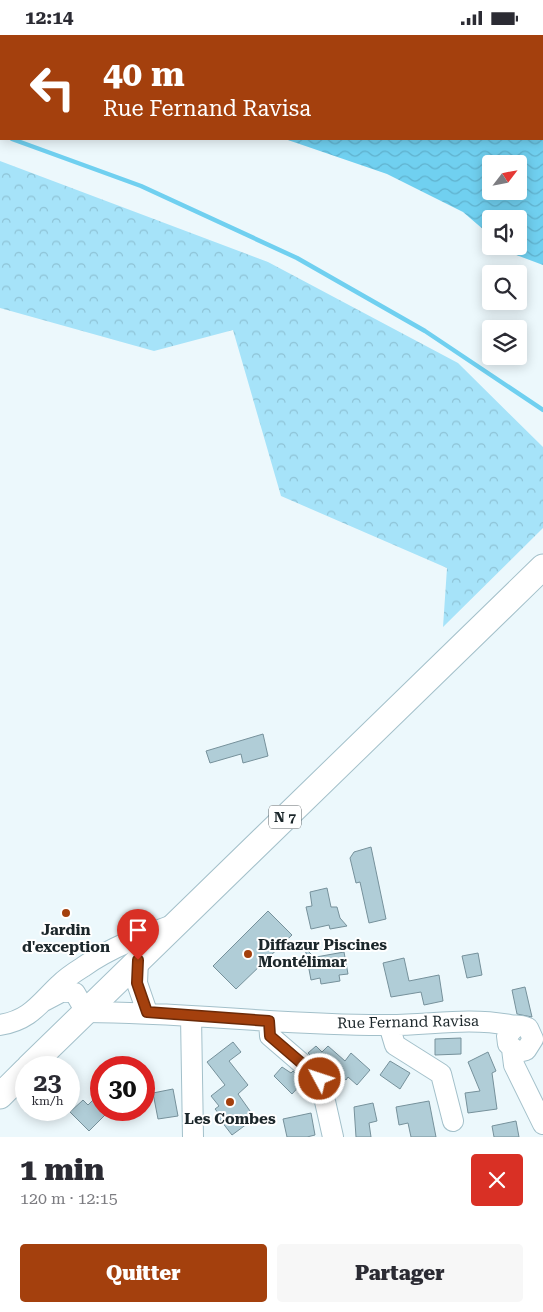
<!DOCTYPE html>
<html lang="fr">
<head>
<meta charset="utf-8">
<style>
	:root { --surface:#fff; --page:#f7f7f7; --text:#2b2b33; --muted:#7c7c81; --accent:#a4400d }
	body { margin:0; font-family:"Roboto Serif",serif; background:var(--page); color:var(--text); height:100vh; display:flex; flex-direction:column; font-size:19px; white-space:nowrap }
	* { box-sizing:border-box; margin:0 }
	p { font-size:16px; color:var(--muted) }
	.icon { flex:none; width:28px; height:28px; fill:none; stroke:currentColor; stroke-width:2; stroke-linecap:round; stroke-linejoin:round }
	.map { position:relative; height:1102px; overflow:hidden }
	.panel { display:flex; flex-direction:column; background:var(--surface); flex:1 }
	.panel>* { flex:none }
	.banner { position:absolute; left:0px; top:0px; width:544px; height:105px; box-shadow:0 2px 12px #0003; background:#a4400d; color:#fff; overflow:hidden }
	.needle { width:32px; rotate:58deg }
	.fabs { position:absolute; left:482px; top:120px; display:grid; gap:10px }
	.fabs a { display:grid; place-items:center; width:45px; height:45px; border-radius:5px; background:var(--surface); box-shadow:0 2px 12px #0003; font-size:25px }
	.speed { position:absolute; left:15px; top:1021px; display:flex; gap:10px; font-size:25px; font-weight:700; text-align:center }
	.speed>* { display:grid; place-content:center; width:65px; height:65px; border-radius:50%; background:var(--surface); box-shadow:0 2px 12px #0003; line-height:1 }
	.speed small { font-size:12px; font-weight:400 }
	.speed .limit { border:8px solid #d22; background:#fff; color:#111 }
	.pin { position:absolute; display:grid; place-items:center; width:42px; height:42px; color:#fff; margin:-51px -21px; border-radius:50% 50% 50% 0; rotate:-45deg; box-shadow:0 0 5px #0007 }
	.pin .icon { rotate:45deg }
	.me { position:absolute; width:55px; margin:-28px; rotate:310deg; stroke-linejoin:round; filter:drop-shadow(0 0 4px #0008) }
	.turn { display:flex; align-items:center; gap:18px; height:105px; padding:0 20px; font-size:22px }
	.turn .icon { width:65px; height:65px; stroke-width:2.5 }
	.turn b { display:block; font-size:35px; line-height:42px }
	.round { display:grid; place-items:center; flex:none; width:52px; height:52px; border-radius:5px; background:var(--page) }
	.summary { display:flex; align-items:center; justify-content:space-between; height:85px; padding:0 20px }
	h1 { font-size:30px; font-weight:800; line-height:38px }
	.primary-button { display:flex; gap:10px; margin-top:auto; padding:10px 20px }
	.primary-button a { flex:1; height:58px; border-radius:5px; background:var(--accent); color:#fff; font-size:20px; font-weight:800; line-height:58px; text-align:center }
	.primary-button a+a { background:var(--page); color:var(--text) }
	.status { display:flex; justify-content:space-between; align-items:center; height:35px; padding:0 25px; background:var(--surface); direction:ltr }
	.status svg { height:14px; fill:currentColor }
	.map>svg:first-child { display:block }
	.forest { fill:url(#forest-crowns) }
	.water { fill:url(#water-waves); fill-rule:evenodd }
	.lines { fill:none; stroke-linecap:round; stroke-linejoin:round }
	.stream { stroke:#70d0f0; stroke-width:4.5 }
	.building { fill:#b0cdd7; stroke:#76919b }
	.minor-casing { stroke:#a3c0ca; stroke-width:22 }
	.major-casing { stroke:#a3c0ca; stroke-width:27 }
	.minor { stroke:#fff; stroke-width:20 }
	.major { stroke:#fff; stroke-width:25 }
	.route-casing { stroke:#6b2a08; stroke-width:12 }
	.route { stroke:#a4400d; stroke-width:9 }
	.poi-dot { fill:#a4400d; stroke:#fff; stroke-width:2 }
	.labels { text-anchor:middle; dominant-baseline:central; stroke-width:4; stroke-linejoin:round; paint-order:stroke }
	.shield { fill:#fff; stroke:#5f676a; stroke-width:1 }
	.shield-label { font-size:14px; font-weight:bold; fill:#1b262a }
	.poi-label { font-size:15px; font-weight:bold; fill:#1b262a; stroke:#fff }
	.street-label { font-size:15px; fill:#1b262a; stroke:#fff }
</style>
</head>
<body>
<div class="status"><b>12:14</b><svg viewBox="0 0 49 12"><path d="M0 12V9h3v3zM5 12V6h3v6zM10 12V3h3v9zM15 12V0h3v12zM26 1h20v11H26zM47 4h2v5h-2z"/></svg></div>
<div class="map">
<svg width="543" height="1102" viewBox="0 0 543 1102">
	<defs>
		<pattern id="forest-crowns" width="20" height="18" patternUnits="userSpaceOnUse" patternTransform="scale(1.25)"><rect width="20" height="18" fill="#a6e3f9"/><path d="M2 6a3 3 0 1 1 6 0M12 15a3 3 0 1 1 6 0" fill="none" stroke="#8ec3d6"/></pattern>
		<pattern id="water-waves" width="16" height="10" patternUnits="userSpaceOnUse" patternTransform="scale(1.25)"><rect width="16" height="10" fill="#70d0f0"/><path d="M0 5q4-4 8 0t8 0" fill="none" stroke="#60b2ce"/></pattern>
	</defs>
	<rect width="100%" height="100%" fill="#ecf8fc"/>
	<!-- forest -->
	<path class="forest" d="M0,126l268,101 190,101 85,84v81l-100,99 4,-59 -166,-72 -48,-166 -79,21 -154,-43z"/>
	<!-- water -->
	<path class="water" d="M21,0h522v230l-32,-12 -8,-7h16v-27h-28v17l-28,-24 -76,-38 -102,-35h257v-103zM491,129h28v27h-28z"/>
	<g class="lines">
		<!-- stream -->
		<path class="stream" d="M0,99l1,1
			M12,104l129,47 156,72 128,73 118,79"/>
	</g>
	<!-- building -->
	<path class="building" d="M263,699l5,22 -25,7 -2,-9 -31,9 -4,-12z
		M371,812l15,72 -17,4 -9,-41 -4,1 -6,-25 4,-6z
		M327,853l4,19h6l3,11 7,8 -17,3 -1,-4 -18,4 -5,-22 6,-1 -2,-14z
		M268,876l24,24 -56,54 -23,-23z
		M305,913l12,12 -1,-3 28,-5 4,22 -9,1 1,6 -19,3 -1,-6 -9,2z
		M478,918l4,22 -15,3 -5,-22z
		M404,923l5,23 30,-6 4,26 -19,4 -3,-13 -30,5 -8,-34z
		M525,952l7,30 -15,-3 -5,-24z
		M461,1003v16l-26,1v-16z
		M233,1007l8,10 -12,9 19,24 -10,9 17,24 -23,17 -14,-18 2,-2 -5,-6 4,-3 -8,-10 14,-11 -18,-23z
		M316,1011l6,6 6,-6 17,15 6,-8 19,17 -13,15 -9,-8 -2,3 -15,-14 -3,3 -7,-8 -2,2 -11,-10z
		M488,1017l8,19 -4,2 5,36 -29,4 -3,-20 15,-2 -12,-29z
		M390,1026l20,12 -10,16 -20,-14z
		M282,1032l9,6 2,-2 11,10 -12,13 -18,-18z
		M173,1054l5,27 -20,3 -5,-26z
		M95,1063l6,7v5l7,2 -19,19 -19,-19 13,-12 5,5z
		M429,1066l7,36h-25l-3,-14 -9,2 -3,-18z
		M373,1068l4,18 -8,2 2,14h-15l-2,-30z
		M311,1078l4,22 -8,2h-20l-4,-18z
		M516,1086l3,16h-25l-2,-11z"/>
	<g class="lines">
		<!-- minor casing -->
		<g class="minor-casing">
			<path id="minor" d="M138,925l-1,23 10,29
				M44,966l19,-10 12,2 11,19c101,0 202,14 303,13 43,0 77,-8 121,0 6,1 12,0 18,3l5,11 -7,11 -8,2 -10,-8 -1,-8 9,-10
				M191,981l2,121
				M269,986l1,15 50,43 13,58
				M0,990c30,-5 39,-21 59,-40 7,-7 16,-13 24,-18 28,-20 59,-31 90,-42
				M389,990l6,20 46,29 12,47
				M512,1014l2,16 29,59"/>
		</g>
		<!-- major casing -->
		<g class="major-casing">
			<path id="major" d="M29,1032l514,-500
				M0,1061l26,-26"/>
		</g>
		<!-- minor -->
		<use href="#minor" class="minor"/>
		<!-- major -->
		<use href="#major" class="major"/>
	</g>
	<g class="lines">
		<!-- route casing -->
		<g class="route-casing">
			<path id="route" d="M138,925l-1,23 10,29 122,9 1,15 50,43"/>
		</g>
		<!-- route -->
		<use href="#route" class="route"/>
	</g>
	<!-- markers -->
	<g class="poi-dot">
		<circle cx="66" cy="878" r="5"/>
		<circle cx="248" cy="919" r="5"/>
		<circle cx="230" cy="1067" r="5"/>
	</g>
	<g class="labels">
		<!-- shield labels -->
		<rect class="shield" x="269" y="770.5" width="32" height="23" rx="4"/>
		<g class="shield-label">
			<text x="285" y="782">N 7</text>
		</g>
		<!-- poi labels -->
		<g class="poi-label">
			<text x="66" y="895">Jardin<tspan x="66" dy="17">d'exception</tspan></text>
			<text x="258" y="910" text-anchor="start">Diffazur Piscines<tspan x="258" dy="17">Montélimar</tspan></text>
			<text x="230" y="1084">Les Combes</text>
		</g>
		<!-- street labels -->
		<g class="street-label">
			<text transform="translate(408 987) rotate(-1)">Rue Fernand Ravisa</text>
		</g>
	</g>
</svg>
<div class="fabs">
<a><svg class="needle" viewBox="-14 -14 28 28"><path d="M0-13l5 13h-10z" fill="#e53935"/><path d="M0 13l5-13h-10z" fill="#7c7c81"/></svg></a>
<a><svg class="icon" aria-label="sound" viewBox="0 0 24 24"><path d="M4 9h4l5-4v14l-5-4H4zM17 9q2 3 0 6"/></svg></a>
<a><svg class="icon" aria-label="search" viewBox="0 0 24 24"><circle cx="10" cy="10" r="6"/><path d="M15 15l6 6"/></svg></a>
<a><svg class="icon" aria-label="layers" viewBox="0 0 24 24"><path d="M12 4l9 5-9 5-9-5zM3 14l9 5 9-5"/></svg></a>
</div>
<div class="speed"><div>23<small>km/h</small></div><div class="limit">30</div></div>
<div class="pin" style="left:138px;top:925px;background:#d93025"><svg class="icon" aria-label="arrive" viewBox="0 0 24 24"><path d="M6 21V4h12l-3 4 3 4H6"/></svg></div>
<svg class="me" style="left:320px;top:1044px" viewBox="-20 -20 40 40"><circle r="17" fill="#a4400d" stroke="#fff" stroke-width="3"/><path d="M0-11L8 9 0 5-8 9z" fill="#fff"/></svg>
<div class="banner">
<div class="turn"><svg class="icon" aria-label="left" viewBox="0 0 24 24"><path d="M17 20v-9H6M10 6l-5 5 5 5"/></svg><div><b>40 m</b>Rue Fernand Ravisa</div></div>
</div>
</div>
<section class="panel">
<div class="summary"><div><h1>1 min</h1><p>120 m · 12:15</p></div><a class="round" style="background:#d93025;color:#fff"><svg class="icon" aria-label="close" viewBox="0 0 24 24"><path d="M6 6l12 12M18 6L6 18"/></svg></a></div>
<div class="primary-button"><a>Quitter</a><a>Partager</a></div>
</section>
</body>
</html>
